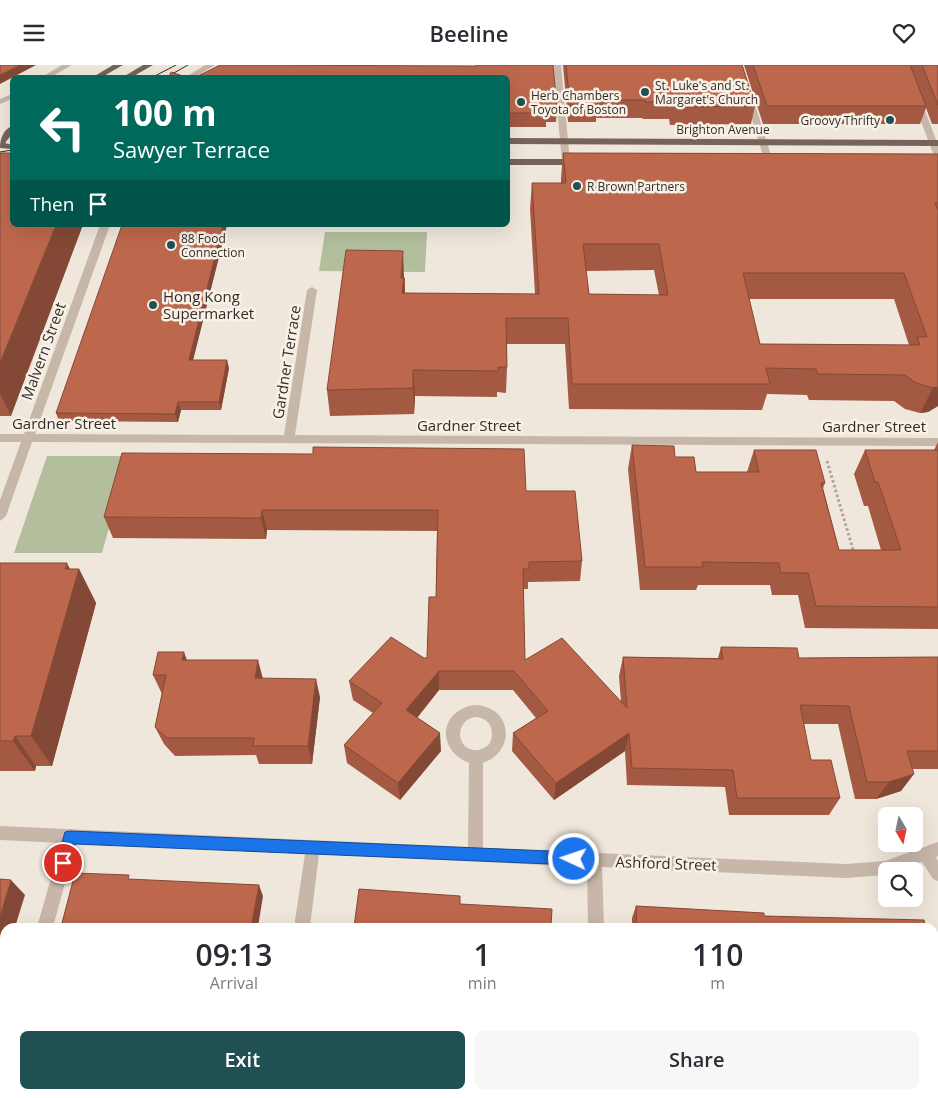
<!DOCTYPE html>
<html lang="en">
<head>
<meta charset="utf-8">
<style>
	:root { --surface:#fff; --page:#f7f7f7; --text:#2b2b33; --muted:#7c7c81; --accent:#215054 }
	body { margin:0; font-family:"Open Sans",sans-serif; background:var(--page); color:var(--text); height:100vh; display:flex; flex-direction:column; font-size:19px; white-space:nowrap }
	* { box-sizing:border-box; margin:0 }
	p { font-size:16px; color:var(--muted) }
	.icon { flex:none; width:28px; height:28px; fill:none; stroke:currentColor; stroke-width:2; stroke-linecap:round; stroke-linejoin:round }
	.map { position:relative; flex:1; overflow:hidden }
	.side { position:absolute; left:0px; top:858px; width:939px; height:176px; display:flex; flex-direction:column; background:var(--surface); border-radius:15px 15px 0 0; box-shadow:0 5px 20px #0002 }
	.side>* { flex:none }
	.top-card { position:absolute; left:10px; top:10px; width:500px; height:152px; border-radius:8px; box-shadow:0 5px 20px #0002; background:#00695c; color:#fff; overflow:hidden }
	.needle { width:32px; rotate:171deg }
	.buttons { position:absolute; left:878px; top:742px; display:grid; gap:10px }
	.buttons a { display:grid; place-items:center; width:45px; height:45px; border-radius:8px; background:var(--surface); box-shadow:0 5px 20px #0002; font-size:25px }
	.pin { position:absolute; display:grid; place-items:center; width:42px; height:42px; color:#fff; margin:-21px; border:2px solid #fff; border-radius:50%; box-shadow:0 1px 5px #0007 }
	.me { position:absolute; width:55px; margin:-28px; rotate:273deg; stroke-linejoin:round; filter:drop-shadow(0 0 4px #0008) }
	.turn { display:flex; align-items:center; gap:18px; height:105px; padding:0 20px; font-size:22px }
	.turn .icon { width:65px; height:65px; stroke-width:2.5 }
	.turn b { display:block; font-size:35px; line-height:42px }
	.then { display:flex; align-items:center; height:48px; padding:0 20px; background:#0003; gap:10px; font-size:19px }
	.eta { display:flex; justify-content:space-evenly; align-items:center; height:85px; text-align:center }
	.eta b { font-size:30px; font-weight:600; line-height:35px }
	.action { display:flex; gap:10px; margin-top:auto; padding:10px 20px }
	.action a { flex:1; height:58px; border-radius:8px; background:var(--accent); color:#fff; font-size:20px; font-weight:600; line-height:58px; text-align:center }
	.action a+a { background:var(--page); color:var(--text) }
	header { display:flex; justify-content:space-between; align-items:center; height:65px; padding:0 20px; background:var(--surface); font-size:22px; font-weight:600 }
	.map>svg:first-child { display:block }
	.green { fill:#b3be9d }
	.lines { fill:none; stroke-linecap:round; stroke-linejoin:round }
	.path { stroke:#b3a193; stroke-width:3; stroke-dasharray:2.5 2.5; stroke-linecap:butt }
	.minor { fill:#c7b7a9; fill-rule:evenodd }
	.primary { fill:#76645b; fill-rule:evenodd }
	.tram { stroke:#352c28; stroke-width:1 }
	.wall { fill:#a35942; fill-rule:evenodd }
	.shaded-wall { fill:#844936 }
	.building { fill:#bd684d; stroke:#844936; fill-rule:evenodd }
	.route { fill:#1a73e8; stroke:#114b97 }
	.poi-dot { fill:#215054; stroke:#f8f1e8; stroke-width:2 }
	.labels { text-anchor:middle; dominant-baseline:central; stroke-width:5; stroke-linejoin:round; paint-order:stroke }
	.far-poi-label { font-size:12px; fill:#352c28; stroke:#f8f1e8; text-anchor:start }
	.far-street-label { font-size:12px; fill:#352c28; stroke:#f8f1e8 }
	.poi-label { font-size:15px; fill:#352c28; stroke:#f8f1e8; text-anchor:start }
	.street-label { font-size:15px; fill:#352c28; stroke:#f8f1e8 }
</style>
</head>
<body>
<header><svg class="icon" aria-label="menu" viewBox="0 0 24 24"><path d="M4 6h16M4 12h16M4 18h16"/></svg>Beeline<svg class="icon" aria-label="heart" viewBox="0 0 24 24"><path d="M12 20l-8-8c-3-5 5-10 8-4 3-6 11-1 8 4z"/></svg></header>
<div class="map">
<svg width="938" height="1033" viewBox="0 0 938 1033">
	<rect width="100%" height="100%" fill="#f0e7dc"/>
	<!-- green -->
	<path class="green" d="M325,167h102l-2,40 -106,-1z
		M47,391h82l-27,97h-88z"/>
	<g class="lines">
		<!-- path -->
		<path class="path" d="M827,396l27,92"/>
		<!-- minor -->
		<path class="minor" d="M62,0h10l-21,12h-9z
			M205,0h10l-20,12h-9z
			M553,0h8l9,97 -4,3 -4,-3z
			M735,0h8l30,97 -1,2 -7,-2z
			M12,29v5l-12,5v-5z
			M914,33l7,2 17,45v14l-4,-3 -21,-56z
			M100,160h10l-75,209 249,1 23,-145 5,-3 5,3 -22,145 643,3v8l-906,-4 -26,74 -6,5v-21l21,-58h-21v-8h24z
			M474,640c37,0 44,45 9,58v85l363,16 39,-3 53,-19v14l-2,1 2,4v20l-5,-2 -11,-17 -26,9h-10l-1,4 -39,3 -244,-11 2,60h-16l-1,-60 -268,-13 -9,73h-16l11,-73 -229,-11 -23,84h-16l24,-84 -61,-3v-14l468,21 1,-84c-33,-13 -30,-52 5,-58zM476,652c14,1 19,13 14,26 -9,11 -27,10 -30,-7 0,-10 5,-18 16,-19z
			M5,998v31h2l-7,4v-33z
			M270,1029h17l-1,4h-18z
			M593,1029h16l1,4h-18z"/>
		<!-- primary -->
		<path class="primary" d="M113,0h10l-21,12h-9z
			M143,0h10l-21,12h-9z
			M12,61v8l-7,9 7,2v4l-12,-1c0,-9 3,-18 12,-22z
			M508,73l430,2v6l-430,-2z
			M508,94h69l4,3 -4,3h-69z"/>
		<!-- tram -->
		<path class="tram" d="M172,9l16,-9
			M153,12l23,-12
			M0,87l12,-2"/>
	</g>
	<!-- wall -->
	<path class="wall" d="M563,0h179l13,41 -4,18 -81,1 -1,-6h-26l-1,-1h-46v4h-28z
		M744,0h194v59h-6l-6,-16 -6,16h-157z
		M508,12l49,31 -1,14h-10v5h-38z
		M0,88l11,263h-11z
		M563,88l375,1v252l-10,6 -8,1 -15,-4 -11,-8 -85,-1 -2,-5 -40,-1 -5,16 -193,-1 -4,-65h-58v23l-1,26 -9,-1v5l-82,-1 -1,18 -84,2 -3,-26 78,-113v16l130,1 -5,-85 2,-26h29v-4zM654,205l5,25 -70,-1 -3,-23zM749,234h145l15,46 -149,-1z
		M227,160l-34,135 36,8 -8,42h-40l-3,12 -119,-1 -3,-8z
		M332,160h89v2h-88z
		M938,377v187l-133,-1 -7,-33h-26l-2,-10h-72l-2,5h-56l-12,-121 4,-24 43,12 21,15h51l7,-22 71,33 -2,5 16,62h42l-13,-44h-4l-10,-32 11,-24h69z
		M526,426l56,70 -2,20 -52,1v7h-5l2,71 96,41 -2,-25 4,-19 95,1 3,-11 78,11 139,-1v112h-26l-11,22 -25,8h-21l-17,-75h-35l8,36 29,38 -11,17h-100l-4,-28 -98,-2 -2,-34 -71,49 -42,-49 1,-18 23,-15 -23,-28h-74l-22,28 24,33 -41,49 -53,-37 -3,-18 29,-32 -20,-13 -4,-19 75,-23h3l9,-61 1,-66 -170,-1 -1,9 -153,-1 -9,-21z
		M0,498l70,6h9l17,34 -44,163h-16l-1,5h-35z
		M187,595l76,18 57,19 -8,67h-53l-3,-9 -81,1 -11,-12 -9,-17 7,-33 -9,-19z
		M636,841l128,10 162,11h-294v-9z
		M934,882h4v61h-4z
		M58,1029h36l-1,2z
		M479,1029h83l-1,3z"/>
	<!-- shaded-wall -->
	<path class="shaded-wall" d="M20,0h16l-36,19v-9z
		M56,160h27l-72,191 -11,-23v-30z
		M223,160h4l-36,143 -2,-8z
		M403,186l2,53 -1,15 -3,-41z
		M227,295l2,8 -8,42 -2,-8z
		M413,305l2,26 -1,18 -1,-26z
		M938,322v19l-10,6 -8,1 13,-25z
		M178,337l3,8 -3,12 -3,-8z
		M262,445l5,20 -1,9 -5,-21z
		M67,498l9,18 3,-12 17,34 -44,163 -21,-30z
		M184,587l7,19 -9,-11z
		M258,595l5,19 -8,-1z
		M439,606v19l-31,39 -2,-19z
		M316,614l4,18 -8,67 -4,-18z
		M440,668l1,18 -41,49 -2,-17z
		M629,668l-4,18 -71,49 2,-17z
		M15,671l21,30 -1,5 -22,-30z
		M914,709l-13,17 -25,8 13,-17z
		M11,815l14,15 -10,32h-10v36l-5,18v-64z
		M259,820l4,11 -5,31h-7z
		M218,1029h7l-1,4h-7z
		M400,1029h3l-1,4h-2z"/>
	<!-- building -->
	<path class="building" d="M0,0h20l-20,10z
		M220,0l256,1v-1h77l4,43h-11l1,5h-39v-36h-312z
		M566,0h176l13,41 -82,1 -1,-5h-27v-2h-48v5l-27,-1z
		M753,0h157l16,41h-159z
		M922,0h16v40z
		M171,7l15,5h-17z
		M0,88h12v72h44l-56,138z
		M563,88l375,1v49h-3l3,7v177l-5,1 -17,-5 -11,-8 -87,-1 -2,-5 -50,-1 4,16h-198l-4,-66h-62l1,49h-9v4l-85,-1v18l-86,2 19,-140 57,1 -2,27h3l-2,15 137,1 -7,-111h34zM583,179h76l9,51 -79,-1zM743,208h161l23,64h-10l3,8 -160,-1z
		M122,160h101l-34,135h38l-8,42h-41l-3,12 -119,-1z
		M632,380l42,1 1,11h19l2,15h63l-5,-22h62l9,33h-4l18,67h62l-23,-68h-3l-10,-32h73v157l-122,-1 -8,-33h-27l-2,-10 -77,-1 1,5h-58z
		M313,382l211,2 2,42h49l7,70 -53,1v7h-6l2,91 37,-22 65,70 -4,-51 100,2 -2,-12 76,1 2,10 139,-1v94h-31l7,23 -25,8h-22l-18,-76 -49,-1 11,55h20l9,38h-103l-4,-28 -101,-2 -3,-35 -73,50 -43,-50 35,-22 -34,-40h-75l-33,39 34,23 -42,50 -54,-38 38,-42 -33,-22 42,-44 33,21h3l2,-61h7l2,-87h-176l-1,8 -157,-1 18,-64 191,1z
		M0,498h67l-2,6h14l-48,167h-16l-2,5h-13z
		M158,587h26l-2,8h76l-3,18 61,1 -8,67h-55l1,-8h-87l-12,-11 11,-52h-13z
		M75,808l54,2 -1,4 131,6 -8,42h-190z
		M0,814l11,1 -11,37z
		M359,824l101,7v8l92,5 -1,18h-197z
		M636,841l128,7v3l160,4 2,7h-289z
		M934,882h4v51h-4z
		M934,1013h2l2,11v9h-296v-4h292z
		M136,1029h82l-1,4h-82z
		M334,1029h66v4h-66z
		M479,1029h80v4h-80z"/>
	<!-- route -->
	<path class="route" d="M70,766l504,21 5,2 2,5 -2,4 -5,2 -499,-21 -7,23 -5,2 -5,-2 -2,-4 9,-31z"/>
	<!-- markers -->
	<g class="poi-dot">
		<circle cx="645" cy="27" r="5"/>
		<circle cx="521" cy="37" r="5"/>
		<circle cx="890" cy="55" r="5"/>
		<circle cx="577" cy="121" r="5"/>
		<circle cx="171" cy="180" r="5"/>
		<circle cx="153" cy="240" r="5"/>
	</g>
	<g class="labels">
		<!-- far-poi labels -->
		<g class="far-poi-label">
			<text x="655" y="20">St. Luke's and St.<tspan x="655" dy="14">Margaret's Church</tspan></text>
			<text x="531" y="30">Herb Chambers<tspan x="531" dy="14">Toyota of Boston</tspan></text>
			<text x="880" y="55" text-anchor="end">Groovy Thrifty</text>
			<text x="587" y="121">R Brown Partners</text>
			<text x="181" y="173">88 Food<tspan x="181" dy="14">Connection</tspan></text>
		</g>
		<!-- far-street labels -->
		<g class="far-street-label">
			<text x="723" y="64">Brighton Avenue</text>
		</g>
		<!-- poi labels -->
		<g class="poi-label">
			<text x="163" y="231">Hong Kong<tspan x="163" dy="17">Supermarket</tspan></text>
		</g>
		<!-- street labels -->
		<g class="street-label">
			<text transform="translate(43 286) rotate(-70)">Malvern Street</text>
			<text transform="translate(286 297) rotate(-81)">Gardner Terrace</text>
			<text x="64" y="358">Gardner Street</text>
			<text x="469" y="360">Gardner Street</text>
			<text x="874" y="361">Gardner Street</text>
			<text transform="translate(666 798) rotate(2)">Ashford Street</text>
		</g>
	</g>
</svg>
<div class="buttons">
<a><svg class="needle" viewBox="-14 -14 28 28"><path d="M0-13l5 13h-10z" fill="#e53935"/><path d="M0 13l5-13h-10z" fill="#7c7c81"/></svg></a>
<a><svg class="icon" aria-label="search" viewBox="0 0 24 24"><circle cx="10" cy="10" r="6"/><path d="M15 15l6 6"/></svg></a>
</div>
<div class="pin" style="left:63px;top:798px;background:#d93025"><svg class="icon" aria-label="arrive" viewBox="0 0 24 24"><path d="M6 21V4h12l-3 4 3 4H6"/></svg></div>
<svg class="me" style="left:574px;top:794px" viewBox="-20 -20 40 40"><circle r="17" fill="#1a73e8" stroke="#fff" stroke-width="3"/><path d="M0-11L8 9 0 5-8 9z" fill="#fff"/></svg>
<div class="top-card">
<div class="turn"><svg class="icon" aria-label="left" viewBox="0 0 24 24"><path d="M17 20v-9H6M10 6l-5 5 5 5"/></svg><div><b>100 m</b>Sawyer Terrace</div></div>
<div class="then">Then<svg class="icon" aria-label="arrive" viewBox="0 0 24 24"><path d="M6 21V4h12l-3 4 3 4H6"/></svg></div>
</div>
<section class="side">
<div class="eta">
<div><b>09:13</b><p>Arrival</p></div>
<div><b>1</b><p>min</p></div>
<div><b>110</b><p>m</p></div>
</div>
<div class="action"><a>Exit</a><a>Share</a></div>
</section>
</div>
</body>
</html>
